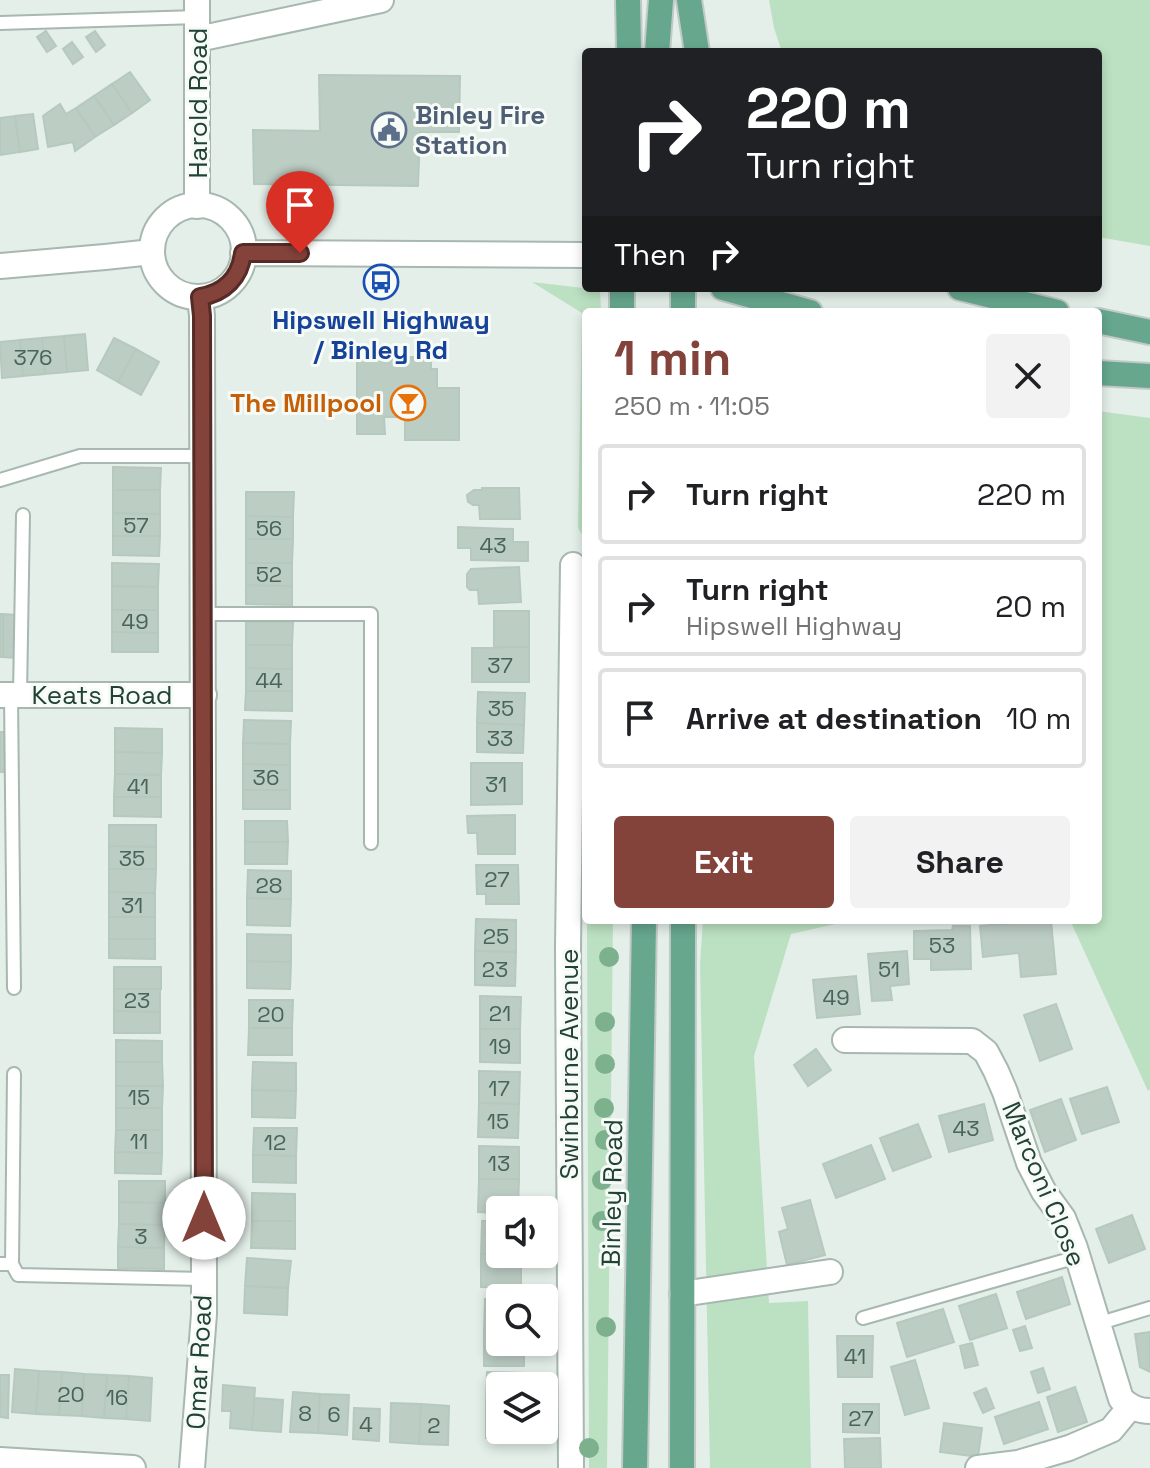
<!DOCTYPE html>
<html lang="en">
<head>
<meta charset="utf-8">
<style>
	:root { --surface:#fff; --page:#f2f2f2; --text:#202124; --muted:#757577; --line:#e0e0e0; --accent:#83423a }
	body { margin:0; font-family:"Space Grotesk",sans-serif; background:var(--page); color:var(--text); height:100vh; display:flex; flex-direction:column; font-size:30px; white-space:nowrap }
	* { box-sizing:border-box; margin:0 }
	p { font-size:26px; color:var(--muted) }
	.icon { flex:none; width:44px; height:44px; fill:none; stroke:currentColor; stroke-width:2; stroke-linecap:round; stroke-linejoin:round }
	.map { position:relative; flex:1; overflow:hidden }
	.side { position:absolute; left:582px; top:308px; width:520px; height:616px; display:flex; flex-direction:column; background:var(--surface); border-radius:8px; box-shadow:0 4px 12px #0003 }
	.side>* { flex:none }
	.hud { position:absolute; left:582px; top:48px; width:520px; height:244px; border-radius:8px; box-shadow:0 4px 12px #0003; background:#202124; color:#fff; overflow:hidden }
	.tools { position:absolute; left:486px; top:1196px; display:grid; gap:16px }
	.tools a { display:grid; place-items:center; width:72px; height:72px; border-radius:8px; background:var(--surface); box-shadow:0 4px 12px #0003; font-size:40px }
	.pin { position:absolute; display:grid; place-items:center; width:68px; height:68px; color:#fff; margin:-82px -34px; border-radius:50% 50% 50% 0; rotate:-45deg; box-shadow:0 0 8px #0007 }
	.pin .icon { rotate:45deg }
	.me { position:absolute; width:88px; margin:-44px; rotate:0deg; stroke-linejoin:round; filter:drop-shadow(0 0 6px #0008) }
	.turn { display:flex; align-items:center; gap:28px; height:168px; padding:0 32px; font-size:36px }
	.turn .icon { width:104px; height:104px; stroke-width:2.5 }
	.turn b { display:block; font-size:56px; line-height:68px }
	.then { display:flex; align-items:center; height:76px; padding:0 32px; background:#0003; gap:16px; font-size:30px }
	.round { display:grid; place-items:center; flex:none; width:84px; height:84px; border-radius:8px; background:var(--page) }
	.headline { display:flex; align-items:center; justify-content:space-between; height:136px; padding:0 32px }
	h1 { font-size:48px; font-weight:700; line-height:60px; color:var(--accent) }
	.button { display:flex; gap:16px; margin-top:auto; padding:16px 32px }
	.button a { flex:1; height:92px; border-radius:8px; background:var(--accent); color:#fff; font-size:32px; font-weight:700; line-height:92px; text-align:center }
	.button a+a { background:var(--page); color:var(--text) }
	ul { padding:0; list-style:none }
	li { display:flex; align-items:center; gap:24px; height:100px; margin:0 16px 12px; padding:0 16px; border:4px solid var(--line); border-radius:8px }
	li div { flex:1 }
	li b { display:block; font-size:30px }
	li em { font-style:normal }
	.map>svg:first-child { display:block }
	.green { fill:#bce1c2 }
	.building { fill:#bccdc4; stroke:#b6c9bf; stroke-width:2 }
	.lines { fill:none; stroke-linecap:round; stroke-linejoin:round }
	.service-casing { stroke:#a6b8b0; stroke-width:16 }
	.minor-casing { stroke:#a6b8b0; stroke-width:28 }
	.tertiary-casing { stroke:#a6b8b0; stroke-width:28 }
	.primary-casing { stroke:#c1cac7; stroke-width:28 }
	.service { stroke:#fff; stroke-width:12 }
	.minor { stroke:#fff; stroke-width:24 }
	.tertiary { stroke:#fff; stroke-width:24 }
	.primary { stroke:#66a78e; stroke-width:24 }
	.tree { fill:#7db08c }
	.route-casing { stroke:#552b26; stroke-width:20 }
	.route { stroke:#83423a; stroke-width:14 }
	.labels { text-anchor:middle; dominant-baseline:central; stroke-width:6; stroke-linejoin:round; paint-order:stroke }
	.number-label { font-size:22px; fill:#48655a }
	.street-label { font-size:26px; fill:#224236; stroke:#f6fbf7 }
	.service-label { font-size:26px; font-weight:bold; fill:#4e5e75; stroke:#f6fbf7; text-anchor:start }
	.transit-label { font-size:26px; font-weight:bold; fill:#164399; stroke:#f6fbf7 }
	.food-label { font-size:26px; font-weight:bold; fill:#c56008; stroke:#f6fbf7; text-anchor:end }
</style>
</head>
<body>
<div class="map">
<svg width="1150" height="1468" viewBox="0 0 1150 1468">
	<rect width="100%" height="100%" fill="#e4efe9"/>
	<!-- green -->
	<path class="green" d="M769,0h381v246l-52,-9v-185h-316l-8,-24z
		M532,282l68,8 1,22h-15v229l-8,-13 4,-215z
		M1098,411l52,7v671l-2,2 -78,-171h28z
		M587,920h26l-6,548h-18z
		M703,920h150l-62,14 -37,122 15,247 39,-2 3,167h-101l-10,-504z"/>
	<!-- building -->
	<path class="building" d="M46,31l10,15 -9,6 -10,-15z
		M95,31l10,14 -9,7 -10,-15z
		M72,42l11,15 -10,7 -10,-15z
		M130,72l20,28 -18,13 -20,-29z
		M319,75l141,1 -1,56h-39l-2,54 -164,-2 -1,-54 67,1z
		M112,84l20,29 -18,12 -20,-29z
		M94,96l20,29 -19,12 -19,-29z
		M60,104l6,10 10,-6 19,29 -20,14 -2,-9 -25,5 -5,-31z
		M33,114l5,35 -18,3 -5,-36z
		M15,116l5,36 -20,3v-37z
		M85,334l3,36 -21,2 -3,-36z
		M64,336l3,36 -22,2 -3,-36z
		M42,338l3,36 -22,2 -3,-36z
		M114,338l22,11 -18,33 -21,-12z
		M20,340l3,36 -21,2 -2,-36z
		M136,349l23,13 -18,33 -23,-13z
		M357,357h56v3h18v9h6v19h22v52h-54v-23h-21l1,17h-28z
		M113,467l48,1 -1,22h-47z
		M482,488h37l1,31h-40l-1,-14h-6l-5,-3 -1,-7 7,-5h8z
		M113,490h47v24l-47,-1z
		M246,492h48l-1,25 -47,-1z
		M113,513l47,1v22h-47z
		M246,516l47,1v22h-47z
		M458,527l55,2v13h15v19l-57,-1v-12h-13z
		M113,536h47l-1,20 -46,-1z
		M246,539h47l-1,24h-46z
		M112,563l47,1 -1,23 -46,-1z
		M246,563h46v23l-46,-1z
		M519,567l2,35 -42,2 -1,-14h-8l-3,-3v-13l4,-5z
		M246,585l46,1v19l-46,-1z
		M112,586l46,1v23h-46z
		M112,610h46v23l-46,-1z
		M494,611h35v36h-35z
		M0,614h3v43h-3z
		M3,614l14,1 -1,43 -13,-1z
		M246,622h47l-1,23h-46z
		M112,632l46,1v19h-46z
		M246,645h46v24l-46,-1z
		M529,647v35h-57v-34z
		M246,668l46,1v22h-46z
		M246,691h46v20l-47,-1z
		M478,692l47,1 -1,32 -47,-2z
		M244,720l47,1 -1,23 -47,-1z
		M477,723l47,2 -1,28 -46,-1z
		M115,728l47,1v24l-47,-1z
		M0,732h4v40h-4z
		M243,743l47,1v21l-47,-1z
		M115,752l47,1 -1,22 -46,-1z
		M471,763h51v41l-51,1z
		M243,764l47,1v25h-47z
		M115,774l46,1v22h-47z
		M243,790h47v19h-47z
		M114,797h47v20l-47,-1z
		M515,815v39h-37l-1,-21h-9l-1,-17z
		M245,821h42l1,21h-43z
		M109,825h47v22l-47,-1z
		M245,842h43l-1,22h-42z
		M109,846l47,1v22h-47z
		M476,865h42l1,39h-33v-10h-9z
		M109,869h47l-1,24 -46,-1z
		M248,870l43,1v28l-44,-1z
		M109,892l46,1v24h-46z
		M247,898l44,1 -1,27 -43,-1z
		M109,917h46v22h-46z
		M476,919l40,1v32l-41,-1z
		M1051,920l5,54 -35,3 -2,-24 -36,4 -3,-31z
		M953,926h17l1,43 -40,1v-11h-17v-28l38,-1z
		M247,934l44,1v27l-44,-1z
		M109,939h46v20l-46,-1z
		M475,951l41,1 -1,34 -40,-1z
		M907,951l2,33 -19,2 2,14 -20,1 -4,-47z
		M247,961l44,1 -1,27 -43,-1z
		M114,967h47v22h-47z
		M856,976l4,38 -43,4 -4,-38z
		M114,989h46v23l-46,-1z
		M480,996l41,1 -1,32h-40z
		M249,1000h44l-1,28h-43z
		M1056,1004l16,45 -32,12 -16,-46z
		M114,1011l46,1v21h-46z
		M249,1028h43v27h-44z
		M480,1029h40v34l-40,-1z
		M116,1040l46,1v21h-46z
		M816,1049l15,21 -23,16 -14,-21z
		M116,1062h46l1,24h-47z
		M253,1062l43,1v28l-44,-1z
		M479,1071l41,1 -1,32 -40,-1z
		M116,1086h47l-1,22h-46z
		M1107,1087l12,35 -37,12 -12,-35z
		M252,1090l44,1 -1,27 -43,-1z
		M1061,1099l15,41 -31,12 -15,-42z
		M479,1103l40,1 -1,34 -40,-1z
		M984,1104l9,36 -44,12 -10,-36z
		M116,1108h46v22h-46z
		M918,1124l13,33 -38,14 -13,-33z
		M254,1128h43l-1,28 -43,-1z
		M116,1130h46v23l-47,-1z
		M871,1145l14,34 -49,19 -13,-34z
		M479,1146l40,1v32h-40z
		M115,1152l47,1 -1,21 -46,-1z
		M253,1155l43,1v27l-43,-1z
		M479,1179h40l-1,31h-18v3l-22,-1z
		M119,1181h46v22l-46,-1z
		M252,1193l43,1v27h-43z
		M810,1200l15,55 -38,10 -8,-33 9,-3 -6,-21z
		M119,1202l46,1v22l-46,-1z
		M1132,1215l13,34 -36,14 -13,-34z
		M252,1221h43v28l-44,-1z
		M482,1221h18v33h-19z
		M119,1224l46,1 -1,23 -46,-1z
		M118,1247l46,1v21l-46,-1z
		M481,1254h40v34l-40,-1z
		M247,1258l44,3 -3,27 -43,-2z
		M1062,1277l8,27 -44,15 -9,-27z
		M245,1286l43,2 -1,27 -43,-2z
		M996,1294l11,34 -37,12 -11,-34z
		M485,1299l15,1v32h-16z
		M943,1309l11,33 -47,15 -10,-34z
		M1025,1326l7,22 -12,3 -7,-21z
		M484,1332h16v10h24v24h-40z
		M1150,1332v40l-10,-5 -5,-33z
		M837,1336h36l-1,41h-34z
		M972,1343l6,22 -13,3 -5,-22z
		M915,1360l14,48 -24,7 -14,-48z
		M1043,1368l7,21 -12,4 -7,-21z
		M15,1369l24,2 -3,43 -24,-2z
		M39,1371l23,1 -3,43 -23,-1z
		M62,1372l22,2 -2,42 -23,-1z
		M487,1372l40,1v13h-27v19h-14z
		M84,1374l23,1 -3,43 -22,-2z
		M0,1375h9l-1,43 -8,-1z
		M107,1375l22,1 -3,43 -22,-1z
		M129,1376l23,2 -2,43 -24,-2z
		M223,1385l32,3 -3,42 -22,-2 1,-17h-9z
		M1075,1387l12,35 -29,10 -11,-35z
		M986,1388l8,20 -11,5 -9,-20z
		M293,1392l27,2 -2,39 -28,-1z
		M320,1394l29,1 -2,40 -29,-2z
		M255,1398l28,2 -2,32 -29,-2z
		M1039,1402l9,27 -44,15 -9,-27z
		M391,1403l30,1 -2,40 -29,-2z
		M421,1404l28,2 -1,39 -29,-1z
		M843,1404h36v29l-36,-1z
		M486,1405h14v25h26v9l-40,-1z
		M354,1408l26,1 -1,32 -26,-2z
		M944,1423l38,5 -4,29 -38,-5z
		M880,1438l1,30h-36l-1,-29z"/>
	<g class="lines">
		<!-- service casing -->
		<g class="service-casing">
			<path id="service" d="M0,23l198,-6
				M0,480l80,-24h123
				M203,614h168v229
				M11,695l3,293
				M20,695l3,-180
				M0,1264h12l6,11 186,4
				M12,1264l2,-190
				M863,1318l214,-61
				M1097,1324l53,-16"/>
		</g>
		<!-- minor casing -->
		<g class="minor-casing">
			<path id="minor" d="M197,0v206
				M198,39l183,-39
				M0,695h204
				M845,1040l127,1 14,11 10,19 9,21 24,71 15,29 19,26 12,30 46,151c9,8 17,12 29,12
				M682,1294l148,-22
				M0,1460l133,8
				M192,1468l12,-154v-35l-2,-963 -2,-19
				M571,1468l-3,-520 5,-383
				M978,1468l40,-5 51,-15 42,-18 19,-23"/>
		</g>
		<!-- tertiary casing -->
		<g class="tertiary-casing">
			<path id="tertiary" d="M152 251a46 46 0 1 1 92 0a46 46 0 1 1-92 0Z
				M243,253l343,2
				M0,266l105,-9 47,-5"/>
		</g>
		<!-- primary casing -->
		<g class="primary-casing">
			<path id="primary" d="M628,0l1,52
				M689,0l8,52
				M657,52l4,-52
				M622,288v24
				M683,288v24
				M723,288l87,24
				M960,288l97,24
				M1098,321l52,11
				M1098,373l52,3
				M635,1468l9,-548
				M682,1468l1,-548"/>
		</g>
		<!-- service -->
		<use href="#service" class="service"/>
		<!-- minor -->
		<use href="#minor" class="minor"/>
		<!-- tertiary -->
		<use href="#tertiary" class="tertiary"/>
		<!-- primary -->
		<use href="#primary" class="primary"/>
	</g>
	<!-- trees -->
	<g class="tree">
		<circle cx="609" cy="957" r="10"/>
		<circle cx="605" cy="1022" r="10"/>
		<circle cx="605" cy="1064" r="10"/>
		<circle cx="604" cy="1108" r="10"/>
		<circle cx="605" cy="1140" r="10"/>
		<circle cx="602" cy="1180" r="10"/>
		<circle cx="602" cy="1221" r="10"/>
		<circle cx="606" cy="1327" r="10"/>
		<circle cx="589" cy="1448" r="10"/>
	</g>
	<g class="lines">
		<!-- route casing -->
		<g class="route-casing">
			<path id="route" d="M204,1218l-2,-902 -2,-19c25,-4 40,-20 43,-44h57"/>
		</g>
		<!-- route -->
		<use href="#route" class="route"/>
	</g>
	<!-- icons -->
	<defs>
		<g id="civic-ring" transform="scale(1.8)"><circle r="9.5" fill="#f6fbf7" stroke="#5c6f8a" stroke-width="1.5"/><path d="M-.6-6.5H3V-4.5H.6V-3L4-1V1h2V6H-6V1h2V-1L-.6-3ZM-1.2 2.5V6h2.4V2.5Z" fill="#5c6f8a"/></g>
		<g id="bus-ring" transform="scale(1.8)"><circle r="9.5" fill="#f6fbf7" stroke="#1a4fb4" stroke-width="1.5"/><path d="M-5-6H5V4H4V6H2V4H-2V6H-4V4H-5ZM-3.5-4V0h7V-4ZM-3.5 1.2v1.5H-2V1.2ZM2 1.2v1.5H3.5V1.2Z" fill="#1a4fb4"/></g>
		<g id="bar-ring" transform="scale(1.8)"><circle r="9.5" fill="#f6fbf7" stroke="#e8710a" stroke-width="1.5"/><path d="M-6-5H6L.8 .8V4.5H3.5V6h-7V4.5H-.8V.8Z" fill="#e8710a"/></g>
	</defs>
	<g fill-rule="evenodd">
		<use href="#civic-ring" x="389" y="130"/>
		<use href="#bus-ring" x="381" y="282"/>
		<use href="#bar-ring" x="408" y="403"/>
	</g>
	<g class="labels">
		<!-- number labels -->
		<g class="number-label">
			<text x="33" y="357">376</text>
			<text x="136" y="525">57</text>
			<text x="269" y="528">56</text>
			<text x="493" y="545">43</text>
			<text x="269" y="574">52</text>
			<text x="135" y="621">49</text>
			<text x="500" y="665">37</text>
			<text x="269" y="680">44</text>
			<text x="501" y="708">35</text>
			<text x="500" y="738">33</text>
			<text x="266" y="777">36</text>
			<text x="496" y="784">31</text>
			<text x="138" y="786">41</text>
			<text x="132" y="858">35</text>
			<text x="497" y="879">27</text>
			<text x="269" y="885">28</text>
			<text x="132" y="905">31</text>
			<text x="496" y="936">25</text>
			<text x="942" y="945">53</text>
			<text x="495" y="969">23</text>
			<text x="889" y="969">51</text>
			<text x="836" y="997">49</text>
			<text x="137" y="1000">23</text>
			<text x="500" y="1013">21</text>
			<text x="271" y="1014">20</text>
			<text x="500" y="1046">19</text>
			<text x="499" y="1088">17</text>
			<text x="139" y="1097">15</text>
			<text x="498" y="1121">15</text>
			<text x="966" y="1128">43</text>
			<text x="139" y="1141">11</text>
			<text x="275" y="1142">12</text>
			<text x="499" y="1163">13</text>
			<text x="141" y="1236">3</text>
			<text x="855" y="1356">41</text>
			<text x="71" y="1394">20</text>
			<text x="117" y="1397">16</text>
			<text x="305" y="1413">8</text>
			<text x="334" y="1414">6</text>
			<text x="861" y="1418">27</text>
			<text x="366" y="1424">4</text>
			<text x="434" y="1425">2</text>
		</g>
		<!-- street labels -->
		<g class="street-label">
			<text transform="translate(198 103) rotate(-90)">Harold Road</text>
			<text x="102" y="695">Keats Road</text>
			<text transform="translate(569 1064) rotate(-90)">Swinburne Avenue</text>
			<text transform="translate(1044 1184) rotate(67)">Marconi Close</text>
			<text transform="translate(612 1193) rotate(-89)">Binley Road</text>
			<text transform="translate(199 1362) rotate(-87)">Omar Road</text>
		</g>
		<!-- service labels -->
		<g class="service-label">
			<text x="415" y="115">Binley Fire<tspan x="415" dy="30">Station</tspan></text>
		</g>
		<!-- transit labels -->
		<g class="transit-label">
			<text x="381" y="320">Hipswell Highway<tspan x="381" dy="30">/ Binley Rd</tspan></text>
		</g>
		<!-- food labels -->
		<g class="food-label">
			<text x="382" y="403">The Millpool</text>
		</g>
	</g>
</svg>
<div class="tools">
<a><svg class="icon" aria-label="sound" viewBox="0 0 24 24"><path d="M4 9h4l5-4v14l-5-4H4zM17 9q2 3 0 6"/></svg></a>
<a><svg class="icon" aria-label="search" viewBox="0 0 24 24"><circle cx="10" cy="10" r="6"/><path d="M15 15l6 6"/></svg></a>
<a><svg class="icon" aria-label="layers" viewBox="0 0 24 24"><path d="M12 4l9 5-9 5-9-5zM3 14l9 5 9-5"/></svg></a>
</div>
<div class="pin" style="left:300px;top:253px;background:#d93025"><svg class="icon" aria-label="arrive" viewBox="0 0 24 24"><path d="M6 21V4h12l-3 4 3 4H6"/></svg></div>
<svg class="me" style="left:204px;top:1218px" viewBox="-20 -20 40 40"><circle r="19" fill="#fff"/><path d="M0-13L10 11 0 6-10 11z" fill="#83423a"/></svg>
<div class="hud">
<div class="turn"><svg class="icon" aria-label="right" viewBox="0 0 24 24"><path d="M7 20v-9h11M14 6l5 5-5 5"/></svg><div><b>220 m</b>Turn right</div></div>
<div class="then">Then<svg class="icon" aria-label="right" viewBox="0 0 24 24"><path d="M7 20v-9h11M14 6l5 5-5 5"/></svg></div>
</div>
<section class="side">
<div class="headline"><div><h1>1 min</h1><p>250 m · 11:05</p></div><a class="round"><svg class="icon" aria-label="close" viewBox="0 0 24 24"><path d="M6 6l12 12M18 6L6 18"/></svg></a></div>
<ul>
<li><svg class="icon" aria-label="right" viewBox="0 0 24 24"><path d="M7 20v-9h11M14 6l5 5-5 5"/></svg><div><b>Turn right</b></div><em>220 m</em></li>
<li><svg class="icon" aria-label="right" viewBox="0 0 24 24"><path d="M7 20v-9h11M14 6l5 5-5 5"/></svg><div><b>Turn right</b><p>Hipswell Highway</p></div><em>20 m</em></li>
<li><svg class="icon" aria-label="arrive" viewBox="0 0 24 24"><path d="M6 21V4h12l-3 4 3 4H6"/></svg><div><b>Arrive at destination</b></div><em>10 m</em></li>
</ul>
<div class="button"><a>Exit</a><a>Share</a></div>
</section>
</div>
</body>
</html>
